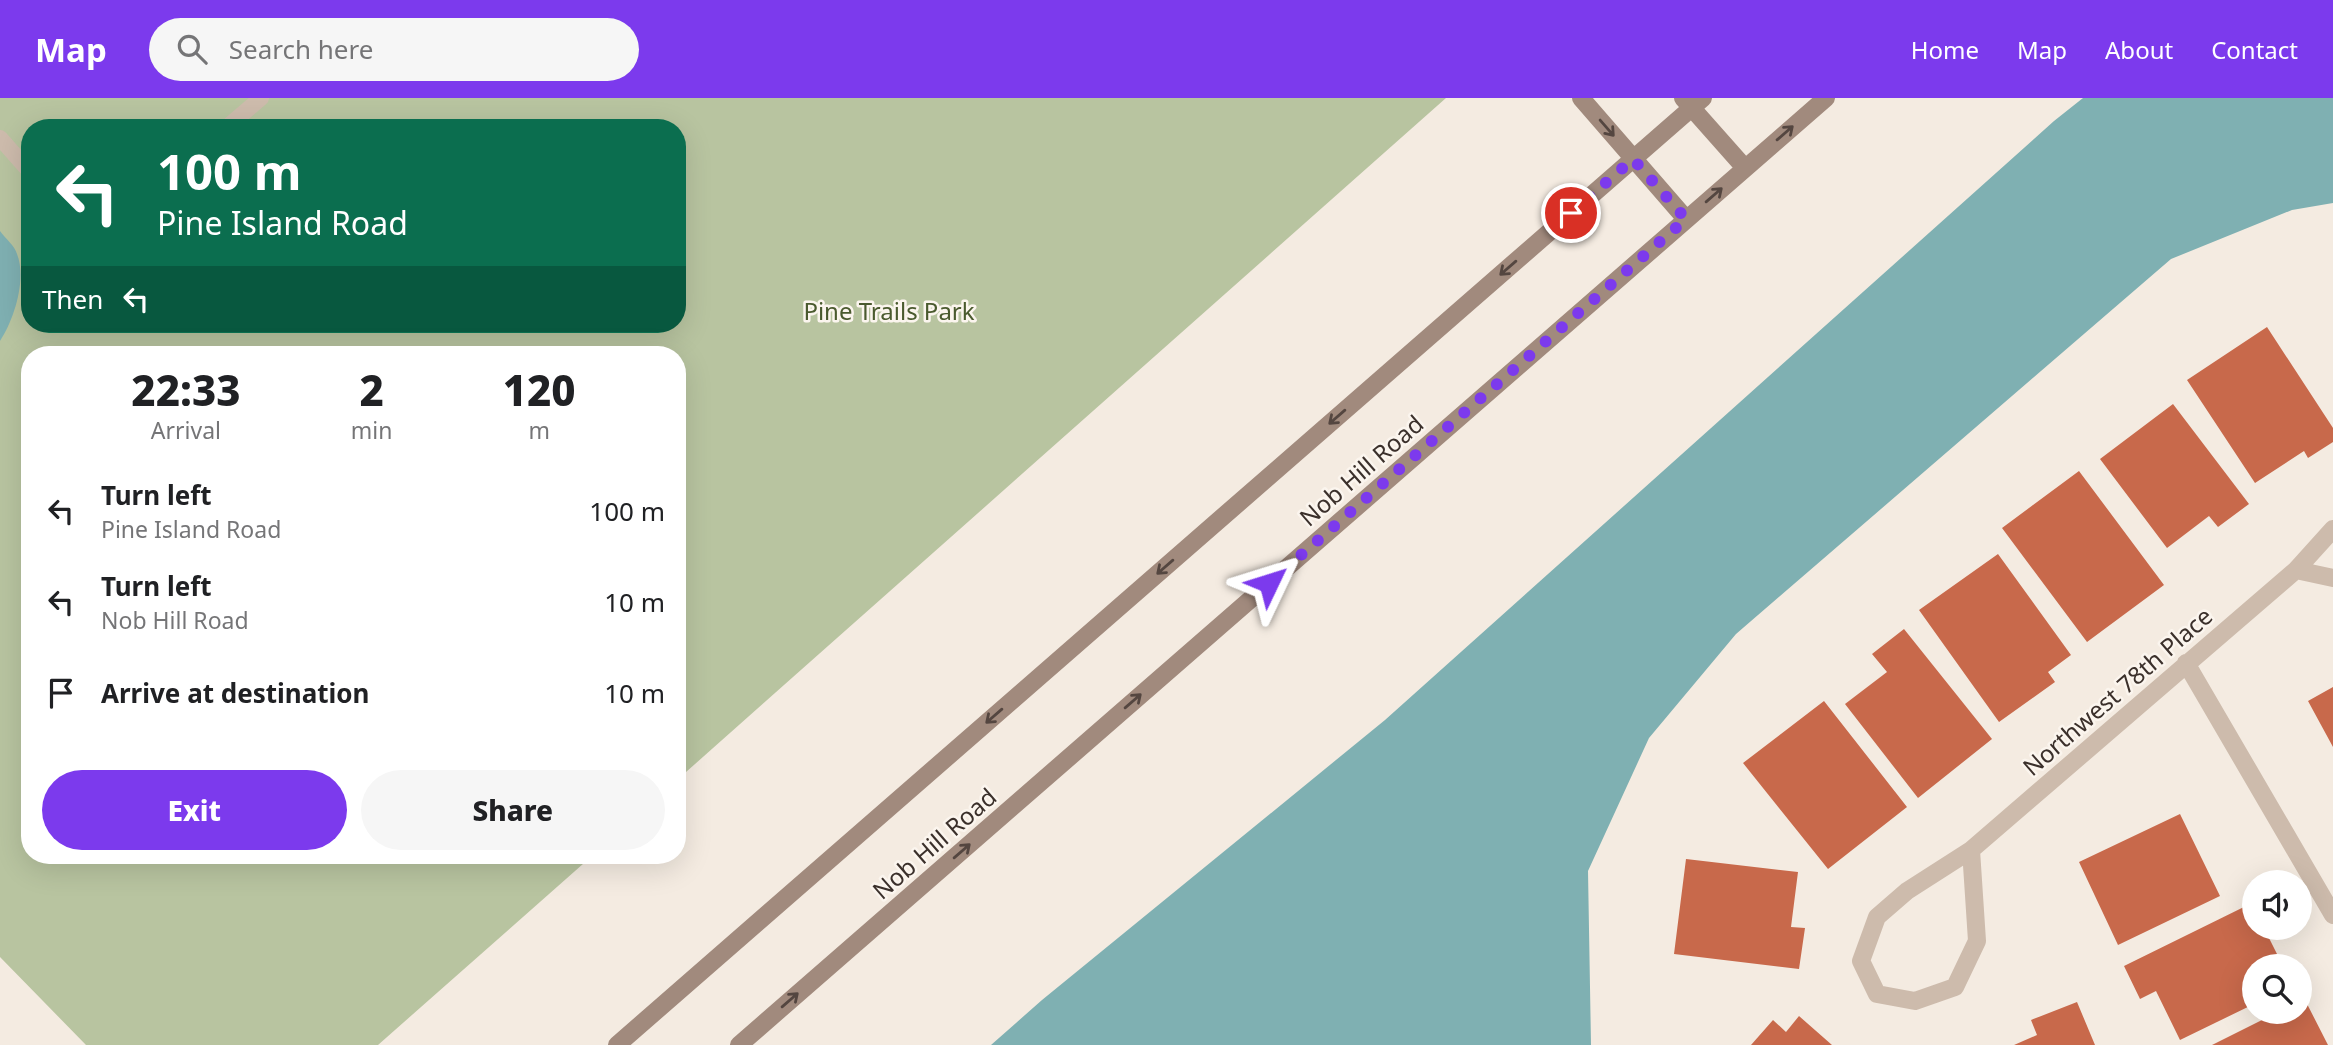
<!DOCTYPE html>
<html lang="en">
<head>
<meta charset="utf-8">
<style>
	:root { --surface:#fff; --page:#f6f6f6; --text:#202124; --muted:#757577; --accent:#7c3aed }
	body { margin:0; font-family:"Noto Sans",sans-serif; background:var(--page); color:var(--text); height:100vh; display:flex; flex-direction:column; font-size:26px; white-space:nowrap }
	* { box-sizing:border-box; margin:0 }
	p { font-size:23px; color:var(--muted) }
	.icon { flex:none; width:38px; height:38px; fill:none; stroke:currentColor; stroke-width:2; stroke-linecap:round; stroke-linejoin:round }
	.map { position:relative; flex:1; overflow:hidden }
	.details { position:absolute; left:21px; top:248px; width:665px; height:518px; display:flex; flex-direction:column; background:var(--surface); border-radius:28px; box-shadow:0 7px 28px #0002 }
	.details>* { flex:none }
	.guide { position:absolute; left:21px; top:21px; width:665px; height:214px; border-radius:28px; box-shadow:0 7px 28px #0002; background:#0b6e4f; color:#fff; overflow:hidden }
	.controls { position:absolute; left:2242px; top:772px; display:grid; gap:14px }
	.controls a { display:grid; place-items:center; width:70px; height:70px; border-radius:50%; background:var(--surface); box-shadow:0 7px 28px #0002; font-size:35px }
	.pin { position:absolute; display:grid; place-items:center; width:60px; height:60px; color:#fff; margin:-30px; border:4px solid #fff; border-radius:50%; box-shadow:0 2px 7px #0007 }
	.me { position:absolute; width:77px; margin:-38px; rotate:49deg; stroke-linejoin:round; filter:drop-shadow(0 0 5px #0008) }
	.turn { display:flex; align-items:center; gap:24px; height:147px; padding:0 21px; font-size:32px }
	.turn .icon { width:91px; height:91px; stroke-width:2.5 }
	.turn b { display:block; font-size:49px; line-height:60px }
	.then { display:flex; align-items:center; height:66px; padding:0 21px; background:#0003; gap:14px; font-size:26px }
	.eta { display:flex; justify-content:space-evenly; align-items:center; height:119px; text-align:center }
	.eta b { font-size:42px; font-weight:800; line-height:49px }
	.action { display:flex; gap:14px; margin-top:auto; padding:14px 21px }
	.action a { flex:1; height:80px; border-radius:42px; background:var(--accent); color:#fff; font-size:28px; font-weight:800; line-height:80px; text-align:center }
	.action a+a { background:var(--page); color:var(--text) }
	ul { padding:0; list-style:none }
	li { display:flex; align-items:center; gap:21px; height:91px; padding:0 21px }
	li div { flex:1 }
	li b { display:block; font-size:26px }
	li em { font-style:normal }
	header { display:flex; align-items:center; gap:42px; box-sizing:border-box; height:98px; padding:0 35px; background:var(--accent); color:#fff }
	header strong { font-size:33px }
	nav { display:flex; gap:38px; margin-inline-start:auto; font-size:24px }
	.search { width:490px; height:63px; background:var(--page); display:flex; align-items:center; gap:18px; box-sizing:border-box; padding:0 24px; border-radius:38px; color:var(--muted); font-size:26px }
	.map>svg:first-child { display:block }
	.green { fill:#b8c4a0; fill-rule:evenodd }
	.water { fill:#7fb0b2 }
	.building { fill:#c8694b }
	.lines { fill:none; stroke-linecap:round; stroke-linejoin:round }
	.service { stroke:#cdbbac; stroke-width:16 }
	.minor { stroke:#cdbbac; stroke-width:18 }
	.secondary { stroke:#a18a7d; stroke-width:18 }
	.oneway { stroke:#544640 }
	.route { stroke:#7c3aed; stroke-width:12; stroke-dasharray:0 21.6 }
	.labels { text-anchor:middle; dominant-baseline:central; stroke-width:5; stroke-linejoin:round; paint-order:stroke }
	.park-label { font-size:24px; fill:#4a5a2e; stroke:#fbf5ee }
	.street-label { font-size:24px; fill:#3b302b; stroke:#fbf5ee }
</style>
</head>
<body>
<header>
<strong>Map</strong>
<div class="search"><svg class="icon" aria-label="search" viewBox="0 0 24 24"><circle cx="10" cy="10" r="6"/><path d="M15 15l6 6"/></svg>Search here</div>
<nav><a>Home</a><a>Map</a><a>About</a><a>Contact</a></nav>
</header>
<div class="map">
<svg width="2333" height="947" viewBox="0 0 2333 947">
	<rect width="100%" height="100%" fill="#f4ebe1"/>
	<!-- green -->
	<path class="green" d="M0,0h1446l-769,682v-425h-647v501h562l-214,189h-292l-86,-88zM30,30h647v196h-647z"/>
	<!-- water -->
	<path class="water" d="M2083,0h250v105l-41,7 -121,49 -435,375 -87,104 -61,133 3,174h-600l51,-45 343,-280 669,-599z
		M0,133c5,7 15,15 17,23 10,25 -3,66 -17,87z"/>
	<!-- building -->
	<path class="building" d="M2267,229l66,101v14l-25,16 -4,-7 -49,32 -68,-103z
		M2173,306l76,100 -31,23 -9,-11 -42,32 -67,-89z
		M2079,373l85,114 -77,57 -85,-114z
		M1998,456l73,101 -23,17 7,10 -56,40 -80,-112z
		M1904,531l88,110 -74,59 -73,-94 42,-32 -15,-18z
		M2333,589v60l-25,-46z
		M1824,603l83,106 -79,62 -85,-106z
		M2180,716l40,82 -102,49 -39,-83z
		M1686,761l112,13 -7,55 14,1 -6,41 -125,-15z
		M2252,805l2,25h10l19,38h-29v38l-74,36 -24,-49 -16,8 -16,-33z
		M2304,900l24,47h-116l66,-33h22v-11z
		M2077,904l18,43h-81l23,-10 -6,-15z
		M1799,918l33,29h-81l22,-25 13,12z"/>
	<g class="lines">
		<!-- service -->
		<path class="service" d="M226,30l35,-30
			M0,40l30,34"/>
		<!-- minor -->
		<path class="minor" d="M2296,472l37,8
			M2186,565l147,252
			M1971,752l6,91 -22,46 -40,14 -38,-7 -16,-33 16,-44 30,-26 64,-41 325,-280 37,-41"/>
		<!-- secondary -->
		<path class="secondary" d="M1581,0l105,121
			M1683,0l62,70
			M617,947l1086,-947
			M739,947l1087,-947"/>
	</g>
	<!-- one-way arrows -->
	<defs><path id="oneway-shaft" d="M-6 0H5M1.5-3L5.5 0L1.5 3" fill="none" stroke-width="1.6" stroke-linecap="round" stroke-linejoin="round" transform="scale(1.75)"/></defs>
	<g class="oneway">
		<use href="#oneway-shaft" transform="translate(1607 30) rotate(49)"/>
		<use href="#oneway-shaft" transform="translate(1785 35) rotate(-41)"/>
		<use href="#oneway-shaft" transform="translate(1714 97) rotate(-41)"/>
		<use href="#oneway-shaft" transform="translate(1508 170) rotate(139)"/>
		<use href="#oneway-shaft" transform="translate(1337 319) rotate(139)"/>
		<use href="#oneway-shaft" transform="translate(1165 469) rotate(139)"/>
		<use href="#oneway-shaft" transform="translate(1133 603) rotate(-41)"/>
		<use href="#oneway-shaft" transform="translate(994 618) rotate(139)"/>
		<use href="#oneway-shaft" transform="translate(962 753) rotate(-41)"/>
		<use href="#oneway-shaft" transform="translate(790 902) rotate(-41)"/>
	</g>
	<g class="lines">
		<!-- route -->
		<path class="route" d="M1269,485l417,-364 -53,-60 -62,54"/>
	</g>
	<g class="labels">
		<!-- park labels -->
		<g class="park-label">
			<text x="889" y="212">Pine Trails Park</text>
		</g>
		<!-- street labels -->
		<g class="street-label">
			<text transform="translate(1361 372) rotate(-41)">Nob Hill Road</text>
			<text transform="translate(2117 593) rotate(-41)">Northwest 78th Place</text>
			<text transform="translate(934 745) rotate(-41)">Nob Hill Road</text>
		</g>
	</g>
</svg>
<div class="controls">
<a><svg class="icon" aria-label="sound" viewBox="0 0 24 24"><path d="M4 9h4l5-4v14l-5-4H4zM17 9q2 3 0 6"/></svg></a>
<a><svg class="icon" aria-label="search" viewBox="0 0 24 24"><circle cx="10" cy="10" r="6"/><path d="M15 15l6 6"/></svg></a>
</div>
<div class="pin" style="left:1571px;top:115px;background:#d93025"><svg class="icon" aria-label="arrive" viewBox="0 0 24 24"><path d="M6 21V4h12l-3 4 3 4H6"/></svg></div>
<svg class="me" style="left:1269px;top:485px" viewBox="-20 -20 40 40"><path d="M0-17L14 15 0 8-14 15z" fill="#7c3aed" stroke="#fff" stroke-width="4"/></svg>
<div class="guide">
<div class="turn"><svg class="icon" aria-label="left" viewBox="0 0 24 24"><path d="M17 20v-9H6M10 6l-5 5 5 5"/></svg><div><b>100 m</b>Pine Island Road</div></div>
<div class="then">Then<svg class="icon" aria-label="left" viewBox="0 0 24 24"><path d="M17 20v-9H6M10 6l-5 5 5 5"/></svg></div>
</div>
<section class="details">
<div class="eta">
<div><b>22:33</b><p>Arrival</p></div>
<div><b>2</b><p>min</p></div>
<div><b>120</b><p>m</p></div>
</div>
<ul>
<li><svg class="icon" aria-label="left" viewBox="0 0 24 24"><path d="M17 20v-9H6M10 6l-5 5 5 5"/></svg><div><b>Turn left</b><p>Pine Island Road</p></div><em>100 m</em></li>
<li><svg class="icon" aria-label="left" viewBox="0 0 24 24"><path d="M17 20v-9H6M10 6l-5 5 5 5"/></svg><div><b>Turn left</b><p>Nob Hill Road</p></div><em>10 m</em></li>
<li><svg class="icon" aria-label="arrive" viewBox="0 0 24 24"><path d="M6 21V4h12l-3 4 3 4H6"/></svg><div><b>Arrive at destination</b></div><em>10 m</em></li>
</ul>
<div class="action"><a>Exit</a><a>Share</a></div>
</section>
</div>
</body>
</html>
